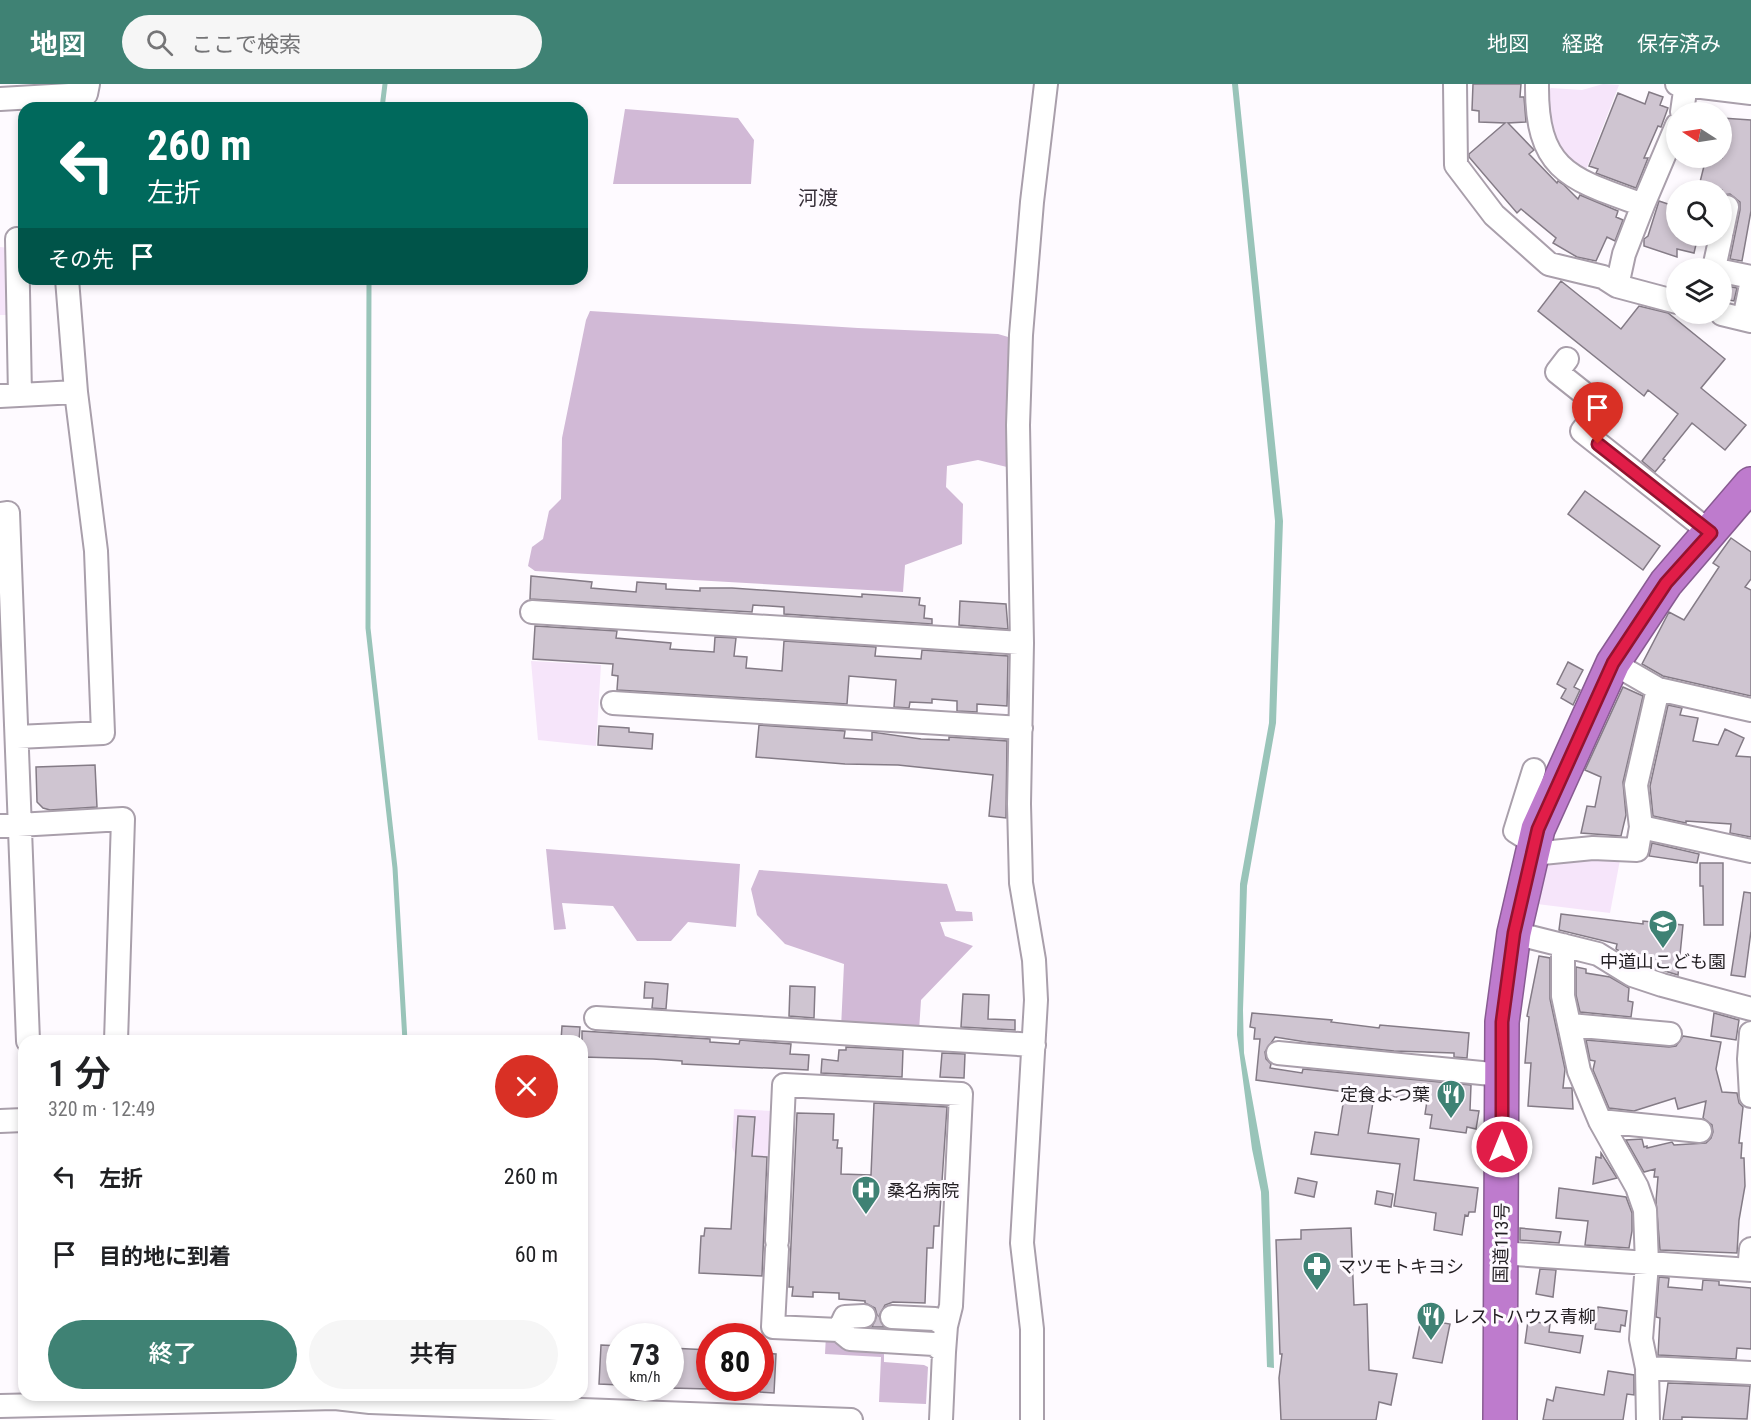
<!DOCTYPE html>
<html lang="ja">
<head>
<meta charset="utf-8">
<style>
	:root { --surface:#fff; --page:#f6f6f6; --text:#202124; --muted:#757577; --accent:#3f8274 }
	body { margin:0; font-family:"Roboto Condensed","Noto Sans JP",sans-serif; background:var(--page); color:var(--text); height:100vh; display:flex; flex-direction:column; font-size:22px; white-space:nowrap }
	* { box-sizing:border-box; margin:0 }
	p { font-size:20px; color:var(--muted) }
	.icon { flex:none; width:33px; height:33px; fill:none; stroke:currentColor; stroke-width:2; stroke-linecap:round; stroke-linejoin:round }
	.map { position:relative; flex:1; overflow:hidden }
	.side { position:absolute; left:18px; top:951px; width:570px; height:366px; display:flex; flex-direction:column; background:var(--surface); border-radius:18px; box-shadow:0 3px 9px #0003 }
	.side>* { flex:none }
	.banner { position:absolute; left:18px; top:18px; width:570px; height:183px; border-radius:18px; box-shadow:0 3px 9px #0003; background:#00695c; color:#fff; overflow:hidden }
	.needle { width:39px; rotate:282deg }
	.buttons { position:absolute; left:1666px; top:18px; display:grid; gap:12px }
	.buttons a { display:grid; place-items:center; width:66px; height:66px; border-radius:50%; background:var(--surface); box-shadow:0 3px 9px #0003; font-size:30px }
	.speed { position:absolute; left:606px; top:1239px; display:flex; gap:12px; font-size:30px; font-weight:700; text-align:center }
	.speed>* { display:grid; place-content:center; width:78px; height:78px; border-radius:50%; background:var(--surface); box-shadow:0 3px 9px #0003; line-height:1 }
	.speed small { font-size:15px; font-weight:400 }
	.speed .limit { border:9px solid #d22; background:#fff; color:#111 }
	.pin { position:absolute; display:grid; place-items:center; width:51px; height:51px; color:#fff; margin:-62px -26px; border-radius:50% 50% 50% 0; rotate:-45deg; box-shadow:0 0 6px #0007 }
	.pin .icon { rotate:45deg }
	.me { position:absolute; width:66px; margin:-33px; rotate:0deg; stroke-linejoin:round; filter:drop-shadow(0 0 4px #0008) }
	.turn { display:flex; align-items:center; gap:21px; height:126px; padding:0 30px; font-size:27px }
	.turn .icon { width:78px; height:78px; stroke-width:2.5 }
	.turn b { display:block; font-size:42px; line-height:51px }
	.then { display:flex; align-items:center; height:57px; padding:0 30px; background:#0003; gap:12px; font-size:22px }
	.round { display:grid; place-items:center; flex:none; width:63px; height:63px; border-radius:32px; background:var(--page) }
	.headline { display:flex; align-items:center; justify-content:space-between; height:102px; padding:0 30px }
	h1 { font-size:36px; font-weight:600; line-height:45px }
	.cta { display:flex; gap:12px; margin-top:auto; padding:12px 30px }
	.cta a { flex:1; height:69px; border-radius:36px; background:var(--accent); color:#fff; font-size:24px; font-weight:600; line-height:69px; text-align:center }
	.cta a+a { background:var(--page); color:var(--text) }
	ul { padding:0; list-style:none }
	li { display:flex; align-items:center; gap:18px; height:78px; padding:0 30px }
	li div { flex:1 }
	li b { display:block; font-size:22px }
	li em { font-style:normal }
	header { display:flex; align-items:center; gap:36px; box-sizing:border-box; height:84px; padding:0 30px; background:var(--accent); color:#fff }
	header strong { font-size:28px }
	nav { display:flex; gap:33px; margin-inline-start:auto; font-size:21px }
	.search { width:420px; height:54px; background:var(--page); display:flex; align-items:center; gap:15px; box-sizing:border-box; padding:0 21px; border-radius:33px; color:var(--muted); font-size:22px }
	.map>svg:first-child { display:block }
	.green { fill:#f6e5fa }
	.forest { fill:#d1b9d6 }
	.water { fill:#99c4b9 }
	.lines { fill:none; stroke-linecap:round; stroke-linejoin:round }
	.stream { stroke:#99c4b9; stroke-width:5 }
	.building { fill:#cfc5d1; stroke:#847b86; stroke-width:1.5 }
	.minor-casing { stroke:#a99fab; stroke-width:26 }
	.highway-casing { stroke:#885b92; stroke-width:36 }
	.minor { stroke:#fff; stroke-width:22 }
	.highway { stroke:#be7bcd; stroke-width:33 }
	.route-casing { stroke:#92132f; stroke-width:15 }
	.route { stroke:#e11d48; stroke-width:10 }
	.labels { text-anchor:middle; dominant-baseline:central; stroke-width:6; stroke-linejoin:round; paint-order:stroke }
	.poi-label { font-size:18px; fill:#231f23; stroke:#fefaff; text-anchor:start }
	.street-label { font-size:18px; fill:#231f23; stroke:#fefaff }
	.neighbourhood-label { font-size:20px; fill:#362e38; stroke:#fefaff }
</style>
</head>
<body>
<header>
<strong>地図</strong>
<div class="search"><svg class="icon" aria-label="search" viewBox="0 0 24 24"><circle cx="10" cy="10" r="6"/><path d="M15 15l6 6"/></svg>ここで検索</div>
<nav><a>地図</a><a>経路</a><a>保存済み</a></nav>
</header>
<div class="map">
<svg width="1751" height="1336" viewBox="0 0 1751 1336">
	<rect width="100%" height="100%" fill="#fefaff"/>
	<!-- green -->
	<path class="green" d="M1603,0l16,1 -35,90 -27,-25 -13,-57 7,-5 31,2z
		M0,163l11,1 2,67h-13z
		M531,577l70,4 -5,81 -58,-6z
		M1598,772l22,4 -10,53 -73,-9 4,-23 8,-23z
		M734,1025l39,2 -3,46 -35,-2 -3,-8z"/>
	<!-- forest -->
	<path class="forest" d="M625,25l113,9 16,22 -3,44h-138z
		M590,227l268,17 140,6 17,5 -4,129 -33,-8 -31,6 -1,21 17,17 -1,40 -57,21 -2,27 -368,-21 -7,-5 4,-19 11,-8 6,-28 12,-12 1,-61 24,-118z
		M546,765l194,15 -4,63 -48,-5 -17,19h-34l-24,-35 -51,-3 4,26 -12,1z
		M759,786l188,14 9,27 16,1 1,9 -33,1 5,14 28,10 -52,54 -2,31 -78,-3 3,-64 -59,-20 -28,-29 -6,-26z
		M826,1251l58,14v13l40,3 4,2 -2,37 -47,-2 2,-45 -56,-3z"/>
	<!-- water -->
	<path class="water" d="M1232,0h6l45,437 -7,202 -29,163 -4,124 1,43 25,139 5,176 -7,-1 -6,-175 -9,-43 -15,-114 3,-151 29,-161 6,-202z"/>
	<g class="lines">
		<!-- stream -->
		<path class="stream" d="M382,24l3,-24
			M369,195l-1,349 27,240 10,173"/>
	</g>
	<!-- building -->
	<path class="building" d="M1473,0h48l-1,13h4l2,25 -18,1 26,27 -5,4 28,29 1,-2 6,4 14,14 2,-4 38,16 -2,6 7,3 -8,21 -8,-4 -11,24 -19,-4 -24,-14 3,-5 -35,-29 -4,4 -48,-56v-3l36,-31 -26,-1v-11l-7,-1z
		M1649,8l14,5 -3,8 8,3 -7,19 -3,-1 -14,32h4l-12,30 -35,-13 -5,-2 2,-4 -9,-3 29,-73 27,11z
		M1722,34l29,2v91l-9,50 -12,-2 10,-49v-8l-10,-8 -8,1v-5h-24l8,-32h16z
		M1659,117l18,6v29h21l-4,17 -17,-4v8l-33,-11v-7l4,-3z
		M1561,197l60,48 18,-23 29,7 57,46 -24,29 45,37 -21,25 -33,-27 -29,36 2,1 -10,12 -13,-11 36,-47 -30,-24 -4,6 -106,-85z
		M1722,201l15,3 -3,13 -11,-2 2,-9 -3,-1z
		M1585,407l75,55 -17,24 -75,-56z
		M1731,454l20,14v27l-6,8 6,3v106l-88,-20 -21,-12 27,-52 15,8 35,-53 -6,-4z
		M531,492l61,6 -1,6 45,4 1,-10 29,2v5l34,2v-3h32l130,9v-3l58,4 -1,7 6,1 -1,12 8,1v5l-148,-10v-7l-31,-2 -1,7 -222,-13z
		M960,517l46,3 2,25 -49,-4z
		M535,542l82,5 -1,7 55,5 -1,6 44,3 1,-15 21,1 -2,18 13,1 -1,11 36,3 2,-30 92,6 -1,9 46,3 1,-9 86,6 -1,50 -30,-2v8l-20,-1v-10l-25,-2v4l-22,-1 -1,6 -15,-1 2,-27 -47,-4 -2,28 -230,-14 1,-14 -6,-1 1,-11 -80,-5z
		M1568,578l15,8 -9,17 6,3 -7,15 -12,-7 5,-9 -9,-5z
		M1623,603l20,9 -20,86 3,33 -5,21 -40,-3 6,-27 8,1 6,-30 -16,-7z
		M1668,621l14,3 -2,7 18,3 -5,23 25,4 7,-16 19,9 -8,18 15,1v80l-21,-4 1,-9 -45,-3v2l-33,-7 -3,-30z
		M759,641l86,6 -1,7 28,2v-8l49,7 28,1v-3l58,4 -1,77 -17,-2 4,-41 -95,-10 -53,-1 -89,-7z
		M599,642l30,2v4l24,2 -1,15 -54,-4z
		M95,681l2,42 -47,3 -7,-2 -6,-6 -1,-35z
		M1652,759l47,11 -2,9 -48,-7z
		M1700,779h23v62h-19l-1,-39h-3z
		M1744,808l7,1v38l-6,46 -14,-2z
		M1561,830l82,10v-3l40,4 -5,50 -40,-12 -22,-14 1,-5 -58,-14z
		M1539,872l11,2v41l15,70 -2,19h9l1,21 -45,-3 3,-43h-6l4,-46 -2,-1z
		M1576,883l10,2v4l24,4 19,11 -1,13 5,1 -2,15 -51,-5 -4,-17z
		M645,898l23,2 -2,25 -14,-1 1,-10h-9z
		M790,902l25,1 -1,31 -25,-2z
		M963,910l26,1 -1,24 27,1v10l-54,-3z
		M1252,929l80,7 -1,2 48,6 1,-3 89,8 -2,25 -13,-1v-4l-60,-2 -88,-9 -31,-5 -10,15 1,7 5,5 -1,4 32,5 1,-4 168,16 -1,25 9,1 -3,18 -9,-2 -1,6 -36,-5 2,-13 -7,-1 2,-13 -46,-6v2l-7,-1 -6,37 51,6 -5,41 64,8 -3,24h-6l-1,4 -3,-1 -3,20 -28,-5 2,-17 -42,-7 6,-42 -89,-10 4,-22 23,3 7,-43 -89,-12 4,-41h-6l1,-11 -5,-1z
		M1714,929l25,7 -3,20 -25,-4z
		M562,942l18,1 -1,14h-18z
		M582,947l128,8v3l29,2 1,-4 51,4 -1,10 19,1 -1,15 -126,-6v-3l-29,-2 -71,-2z
		M1683,952l38,6 -5,27 6,23 15,1 2,10 4,4 -4,36h3l-1,15h3l1,28 -6,34 -2,33 -77,-3 -4,-49 2,-24h-4l1,-8 -11,3 -18,-32 16,-1 2,8 3,-1v2l25,-6 2,3 32,-2 5,-5 2,-6 -1,-7 -9,-7 3,-17 -28,8 -3,-11 -41,13 -25,-3 -16,-38 2,-9 -5,-1 -4,-20 83,7 7,-1z
		M846,963l57,3 -1,27 -81,-4 1,-14 16,2 1,-11h7z
		M942,969l23,1 -1,24 -24,-1z
		M874,1019l73,4 -8,119h-5l-1,22h-6l-2,55 -32,-1 -8,3 -6,11 5,11h-12l5,-12 -2,-7 -10,-5v-2l-26,-2v-6l-26,-1v5l-21,-1 1,-9h-4l8,-174 37,1 -1,26h5l-1,8h5l-1,26 30,1z
		M738,1032l17,1 -3,39 15,1 -5,119 -63,-3 2,-37h3l1,-8 26,1z
		M1601,1069l16,25 -24,6 3,-27 5,1z
		M1298,1094l19,4 -3,15 -19,-4z
		M1559,1104l67,9 6,16v18l-3,17 -44,-3 3,-24 -32,-3z
		M1377,1107l16,3 -2,13 -16,-3z
		M1351,1144l3,77 13,-1 2,66 28,4 -6,31 -12,-3 -3,18h-95l-2,-42 3,-24h-2l-4,-114 25,-1v-9z
		M1520,1144l41,4 -2,11 -39,-3z
		M1540,1185l16,1 -3,27 -17,-3z
		M1659,1193l10,1 -1,9 34,3 1,-10 16,1v4l32,3v61l-14,-1 -1,11 -78,-4 2,-37 -4,-1z
		M1598,1223l29,4 -2,15 -4,-1 -1,7 -25,-3z
		M1421,1235l29,5 -8,39 -29,-5z
		M1528,1237l22,3 -1,8 34,4 -3,17 -55,-10z
		M601,1261l19,1v39l-21,-1z
		M670,1264l40,2v39l-40,-1z
		M760,1269l16,1 -2,39 -14,-1z
		M1608,1287l26,4v20l-7,-1 -4,26h-80l4,-21 6,2 3,-14 48,8z
		M1668,1299l82,3 -3,33 -65,-2v3h-19z"/>
	<g class="lines">
		<!-- minor casing -->
		<g class="minor-casing">
			<path id="minor" d="M1455,0l1,81 38,50 55,49 54,13 14,9 7,-32 19,-49
				M1537,0c-1,87 33,95 106,121l34,-80
				M1677,0l74,9
				M0,15l86,-5 2,-10
				M1682,28l4,-28
				M1722,147l5,-24
				M17,155l3,156
				M1714,184l7,-32
				M1722,187l29,6
				M1617,202l60,16
				M1722,230l29,7
				M1744,235l7,-34
				M1567,275l-10,13 44,35 -19,24 129,102
				M0,312l76,-4
				M0,430l8,-1 20,528
				M532,528l490,31
				M1613,579l45,26 93,21
				M613,619l408,25
				M17,653l86,-4 -7,-182 -20,-159 -9,-113
				M0,742l123,-7 -7,222
				M1641,743l-5,-42 22,-96
				M1534,759l-19,-12 19,-61
				M1532,770l61,-6 44,2 4,-23 110,24
				M1514,849l84,21 34,21 30,10 89,24
				M1563,861v51l16,75 21,50 37,66 8,23 2,54 -6,75 6,29 1,52
				M596,934l438,27
				M1570,941l100,9
				M1751,949l-2,26 2,37
				M1278,969l224,22
				M0,1037l24,-1
				M1600,1037l100,10
				M777,1157l7,-156 177,9 -10,212 -5,20 -2,26
				M777,1165l-4,78 66,3 11,9 84,5 10,8 -3,68
				M1500,1169l251,17
				M1749,1186l2,-21
				M892,1233l43,2 11,7
				M839,1246l6,-13 19,-1
				M1647,1284l104,5
				M0,1322l335,-8 35,4 481,18
				M1032,1336v-91l-10,-86 14,-243 -2,-40 -13,-77 -2,-79 3,-161 -4,-218 3,-90 11,-133 14,-118"/>
		</g>
		<!-- highway casing -->
		<g class="highway-casing">
			<path id="highway" d="M1500,1336l2,-398 12,-89 24,-104 75,-166 53,-80 85,-99"/>
		</g>
		<!-- minor -->
		<use href="#minor" class="minor"/>
		<!-- highway -->
		<use href="#highway" class="highway"/>
	</g>
	<g class="lines">
		<!-- route casing -->
		<g class="route-casing">
			<path id="route" d="M1502,1063v-125l12,-89 24,-104 75,-166 53,-80 45,-50 -113,-89"/>
		</g>
		<!-- route -->
		<use href="#route" class="route"/>
	</g>
	<!-- icons -->
	<defs>
		<g id="school-pin" transform="scale(1.5)"><path d="M0 17L-7.5 6A9.5 9.5 0 1 1 7.5 6Z" fill="#3f8274" stroke="#fefaff"/><path d="M0-5L7-2L0 1L-7-2ZM-4 1L0 2.5L4 1V4Q0 6-4 4Z" fill="#fff"/></g>
		<g id="restaurant-pin" transform="scale(1.5)"><path d="M0 17L-7.5 6A9.5 9.5 0 1 1 7.5 6Z" fill="#3f8274" stroke="#fefaff"/><path d="M-5-6h1v4h1v-4h1v4h1v-4h1v5L-1.5 .5V6h-2V.5L-5-1ZM5-6V6H3V1.5H1.5Q1.5-4 5-6Z" fill="#fff"/></g>
		<g id="hospital-pin" transform="scale(1.5)"><path d="M0 17L-7.5 6A9.5 9.5 0 1 1 7.5 6Z" fill="#3f8274" stroke="#fefaff"/><path d="M-5-5h3v3.5h4V-5h3V5h-3V1.5h-4V5h-3Z" fill="#fff"/></g>
		<g id="pharmacy-pin" transform="scale(1.5)"><path d="M0 17L-7.5 6A9.5 9.5 0 1 1 7.5 6Z" fill="#3f8274" stroke="#fefaff"/><path d="M-2-6h4v4h4v4h-4v4h-4v-4h-4v-4h4Z" fill="#fff"/></g>
	</defs>
	<g fill-rule="evenodd">
		<use href="#school-pin" x="1663" y="840"/>
		<use href="#restaurant-pin" x="1451" y="1010"/>
		<use href="#hospital-pin" x="866" y="1106"/>
		<use href="#pharmacy-pin" x="1317" y="1182"/>
		<use href="#restaurant-pin" x="1431" y="1232"/>
	</g>
	<g class="labels">
		<!-- poi labels -->
		<g class="poi-label">
			<text x="1663" y="877" text-anchor="middle">中道山こども園</text>
			<text x="1430" y="1010" text-anchor="end">定食よつ葉</text>
			<text x="887" y="1106">桑名病院</text>
			<text x="1338" y="1182">マツモトキヨシ</text>
			<text x="1452" y="1232">レストハウス青柳</text>
		</g>
		<!-- street labels -->
		<g class="street-label">
			<text transform="translate(1501 1159) rotate(-89)">国道113号</text>
		</g>
		<!-- neighbourhood labels -->
		<g class="neighbourhood-label">
			<text x="818" y="114">河渡</text>
		</g>
	</g>
</svg>
<div class="buttons">
<a><svg class="needle" viewBox="-14 -14 28 28"><path d="M0-13l5 13h-10z" fill="#e53935"/><path d="M0 13l5-13h-10z" fill="#757577"/></svg></a>
<a><svg class="icon" aria-label="search" viewBox="0 0 24 24"><circle cx="10" cy="10" r="6"/><path d="M15 15l6 6"/></svg></a>
<a><svg class="icon" aria-label="layers" viewBox="0 0 24 24"><path d="M12 4l9 5-9 5-9-5zM3 14l9 5 9-5"/></svg></a>
</div>
<div class="speed"><div>73<small>km/h</small></div><div class="limit">80</div></div>
<div class="pin" style="left:1598px;top:360px;background:#d93025"><svg class="icon" aria-label="arrive" viewBox="0 0 24 24"><path d="M6 21V4h12l-3 4 3 4H6"/></svg></div>
<svg class="me" style="left:1502px;top:1063px" viewBox="-20 -20 40 40"><circle r="17" fill="#e11d48" stroke="#fff" stroke-width="3"/><path d="M0-11L8 9 0 5-8 9z" fill="#fff"/></svg>
<div class="banner">
<div class="turn"><svg class="icon" aria-label="left" viewBox="0 0 24 24"><path d="M17 20v-9H6M10 6l-5 5 5 5"/></svg><div><b>260 m</b>左折</div></div>
<div class="then">その先<svg class="icon" aria-label="arrive" viewBox="0 0 24 24"><path d="M6 21V4h12l-3 4 3 4H6"/></svg></div>
</div>
<section class="side">
<div class="headline"><div><h1>1 分</h1><p>320 m · 12:49</p></div><a class="round" style="background:#d93025;color:#fff"><svg class="icon" aria-label="close" viewBox="0 0 24 24"><path d="M6 6l12 12M18 6L6 18"/></svg></a></div>
<ul>
<li><svg class="icon" aria-label="left" viewBox="0 0 24 24"><path d="M17 20v-9H6M10 6l-5 5 5 5"/></svg><div><b>左折</b></div><em>260 m</em></li>
<li><svg class="icon" aria-label="arrive" viewBox="0 0 24 24"><path d="M6 21V4h12l-3 4 3 4H6"/></svg><div><b>目的地に到着</b></div><em>60 m</em></li>
</ul>
<div class="cta"><a>終了</a><a>共有</a></div>
</section>
</div>
</body>
</html>
